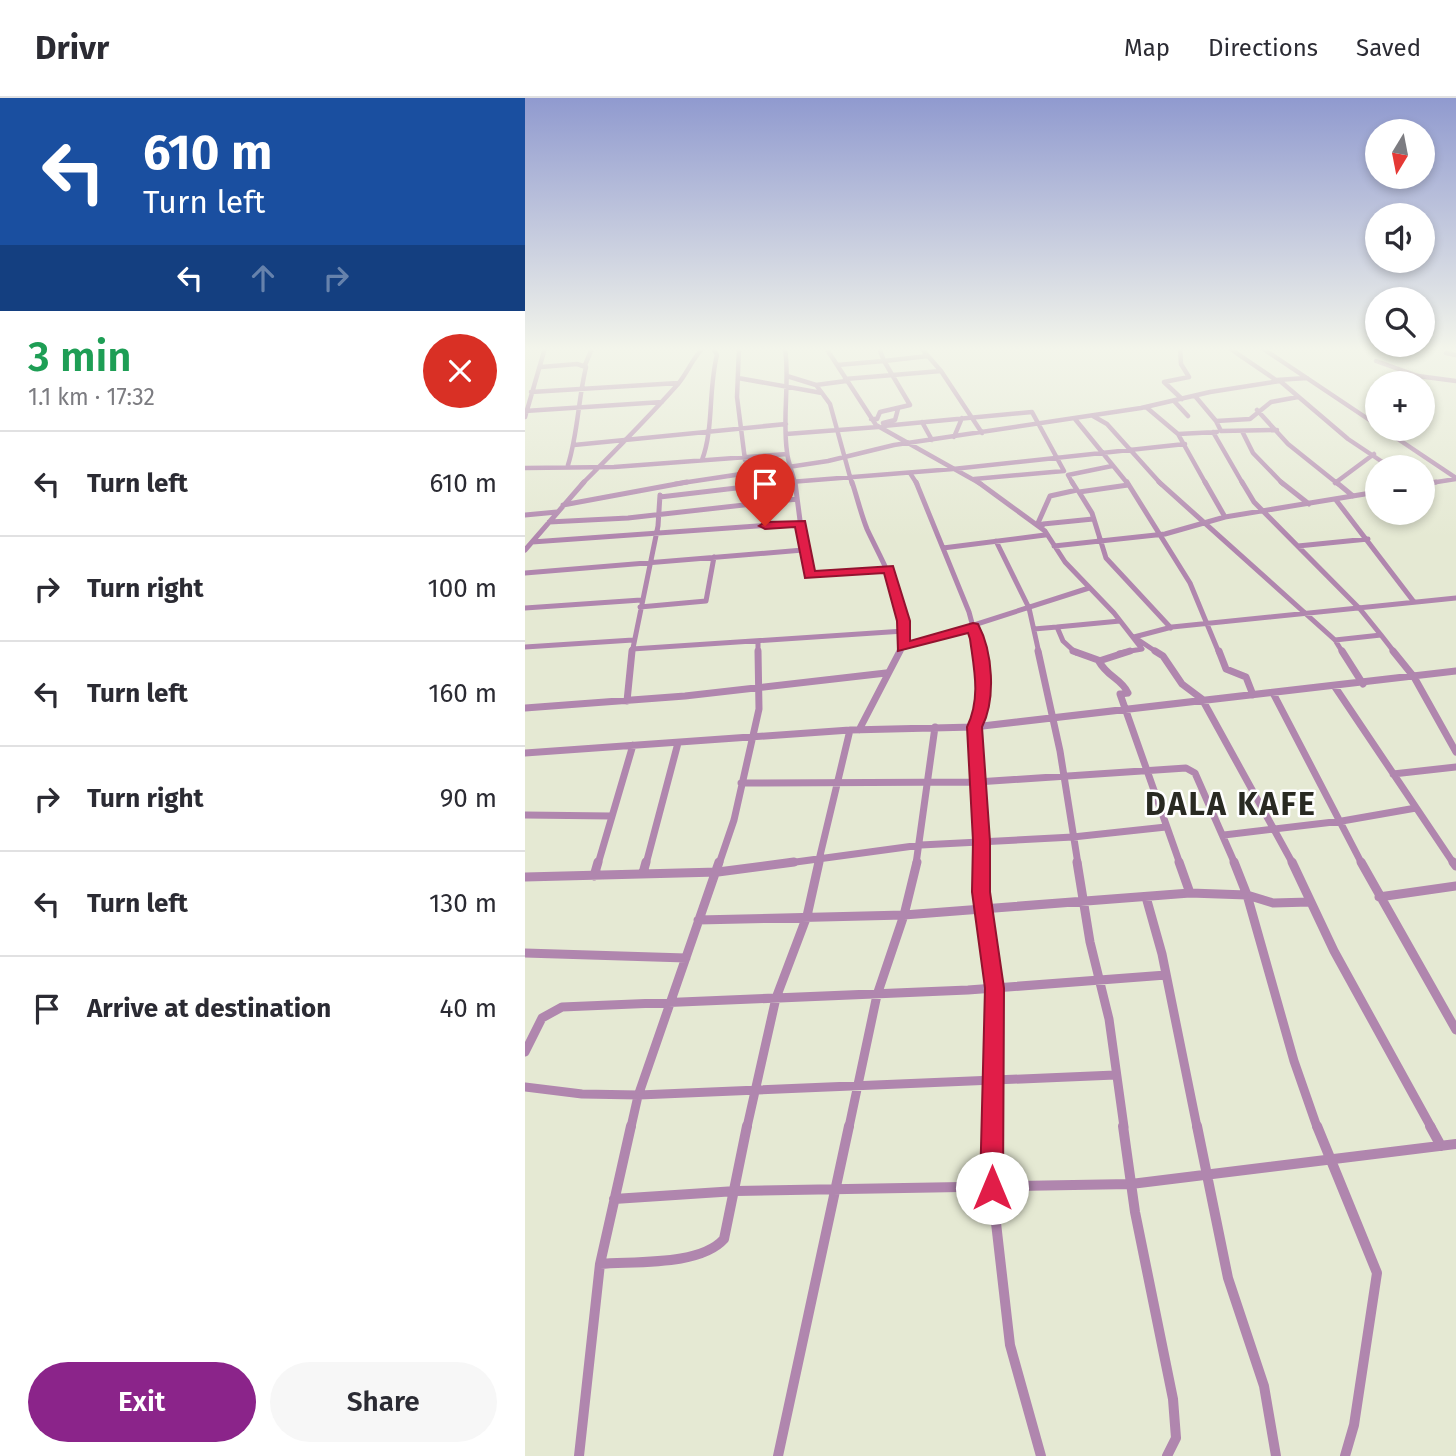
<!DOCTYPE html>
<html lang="en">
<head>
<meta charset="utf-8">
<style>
	:root { --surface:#fff; --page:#f7f7f7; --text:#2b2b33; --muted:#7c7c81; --line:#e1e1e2; --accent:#8b248a }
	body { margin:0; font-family:"Fira Sans",sans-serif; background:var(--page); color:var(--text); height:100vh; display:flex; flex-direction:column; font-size:26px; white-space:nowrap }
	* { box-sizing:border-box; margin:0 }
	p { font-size:23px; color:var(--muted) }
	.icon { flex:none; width:38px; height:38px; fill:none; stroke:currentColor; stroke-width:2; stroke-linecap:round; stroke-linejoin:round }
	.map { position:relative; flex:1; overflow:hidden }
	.panel { display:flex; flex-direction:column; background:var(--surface); width:525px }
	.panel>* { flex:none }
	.hud { background:#1a4fa0; color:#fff; overflow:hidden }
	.needle { width:46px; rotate:190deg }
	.buttons { position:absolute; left:840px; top:21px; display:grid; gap:14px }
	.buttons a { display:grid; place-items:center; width:70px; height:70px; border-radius:50%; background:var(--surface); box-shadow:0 4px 10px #0003; font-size:35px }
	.pin { position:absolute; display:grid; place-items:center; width:60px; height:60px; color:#fff; margin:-72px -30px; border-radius:50% 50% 50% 0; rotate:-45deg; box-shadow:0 0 7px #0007 }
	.pin .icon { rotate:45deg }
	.me { position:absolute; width:77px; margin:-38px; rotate:0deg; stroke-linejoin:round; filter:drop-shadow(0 0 5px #0008) }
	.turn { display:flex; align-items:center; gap:24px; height:147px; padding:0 28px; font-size:32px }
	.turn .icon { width:91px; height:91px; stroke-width:2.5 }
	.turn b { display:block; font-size:49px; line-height:60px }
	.lanes { display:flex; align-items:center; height:66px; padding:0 28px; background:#0003; justify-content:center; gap:35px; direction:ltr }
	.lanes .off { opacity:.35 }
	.round { display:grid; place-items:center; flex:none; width:74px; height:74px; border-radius:37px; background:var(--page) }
	.summary { display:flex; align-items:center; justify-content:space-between; height:119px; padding:0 28px }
	h1 { font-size:42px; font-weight:600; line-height:52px; color:#1e9e55 }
	.primary-button { display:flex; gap:14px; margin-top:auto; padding:14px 28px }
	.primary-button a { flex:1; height:80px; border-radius:42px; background:var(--accent); color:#fff; font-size:28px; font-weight:600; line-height:80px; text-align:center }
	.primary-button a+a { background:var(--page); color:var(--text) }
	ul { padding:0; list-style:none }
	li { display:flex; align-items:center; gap:21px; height:105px; padding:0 28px; border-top:2px solid var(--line) }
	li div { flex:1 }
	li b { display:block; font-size:26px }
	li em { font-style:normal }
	header { display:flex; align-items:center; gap:42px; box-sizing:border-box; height:98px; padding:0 35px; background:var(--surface); border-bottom:2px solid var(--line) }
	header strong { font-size:33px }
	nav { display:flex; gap:38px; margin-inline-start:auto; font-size:24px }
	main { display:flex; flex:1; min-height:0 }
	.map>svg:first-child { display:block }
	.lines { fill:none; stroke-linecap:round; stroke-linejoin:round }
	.street-far4 { stroke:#b086ae; stroke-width:4.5 }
	.street-far3 { stroke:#b086ae; stroke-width:5 }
	.street-far2 { stroke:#b086ae; stroke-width:7 }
	.street-far1 { stroke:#b086ae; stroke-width:9 }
	.street { stroke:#b086ae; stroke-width:10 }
	.route { fill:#e11d48; stroke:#92132f; stroke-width:2 }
	.labels { text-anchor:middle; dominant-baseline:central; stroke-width:5; stroke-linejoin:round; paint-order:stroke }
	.district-label { font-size:32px; font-weight:bold; letter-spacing:2px; fill:#292a22; stroke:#fff }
</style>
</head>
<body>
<header>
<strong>Drivr</strong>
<nav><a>Map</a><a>Directions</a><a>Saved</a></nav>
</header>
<main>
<section class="panel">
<div class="hud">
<div class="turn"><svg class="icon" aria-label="left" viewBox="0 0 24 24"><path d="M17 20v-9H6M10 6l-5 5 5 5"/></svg><div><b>610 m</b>Turn left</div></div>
<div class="lanes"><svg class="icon" aria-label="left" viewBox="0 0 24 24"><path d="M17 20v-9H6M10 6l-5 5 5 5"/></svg><svg class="icon off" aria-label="ahead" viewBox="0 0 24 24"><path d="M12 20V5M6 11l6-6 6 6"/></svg><svg class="icon off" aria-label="right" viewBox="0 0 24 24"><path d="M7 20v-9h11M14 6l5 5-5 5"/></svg></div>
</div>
<div class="summary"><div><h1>3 min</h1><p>1.1 km · 17:32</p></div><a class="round" style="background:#d93025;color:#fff"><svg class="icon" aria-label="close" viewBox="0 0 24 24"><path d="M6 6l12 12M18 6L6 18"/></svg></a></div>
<ul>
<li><svg class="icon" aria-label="left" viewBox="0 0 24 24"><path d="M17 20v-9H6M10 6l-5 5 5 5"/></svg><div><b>Turn left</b></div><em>610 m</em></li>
<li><svg class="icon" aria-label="right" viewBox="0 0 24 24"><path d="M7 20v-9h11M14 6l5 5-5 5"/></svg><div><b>Turn right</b></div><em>100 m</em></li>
<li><svg class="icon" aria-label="left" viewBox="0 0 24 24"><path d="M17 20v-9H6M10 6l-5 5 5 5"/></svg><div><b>Turn left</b></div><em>160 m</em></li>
<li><svg class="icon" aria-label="right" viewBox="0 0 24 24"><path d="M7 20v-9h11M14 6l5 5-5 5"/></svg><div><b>Turn right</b></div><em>90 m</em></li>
<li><svg class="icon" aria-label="left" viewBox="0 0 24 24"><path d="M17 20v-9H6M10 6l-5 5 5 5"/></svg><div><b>Turn left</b></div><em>130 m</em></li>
<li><svg class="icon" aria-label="arrive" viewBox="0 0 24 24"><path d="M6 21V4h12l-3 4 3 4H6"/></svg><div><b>Arrive at destination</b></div><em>40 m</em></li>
</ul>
<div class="primary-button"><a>Exit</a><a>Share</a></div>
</section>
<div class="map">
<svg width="931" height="1358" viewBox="0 0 931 1358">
	<rect width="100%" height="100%" fill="#e5e9d3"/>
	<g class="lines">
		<!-- street-far4 -->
		<path class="street-far4" d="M214,250l-2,49 8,63
			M260,250c5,34 -3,69 2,104 1,11 6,21 8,32
			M301,250l50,77 105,59
			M396,250l20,23 41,62
			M655,250l1,16 8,13 -25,5 18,17
			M704,250l47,32 31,-2
			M737,250l115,77
			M921,255l10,2
			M851,263l42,15 38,5
			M60,267l6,-14
			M312,267l47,-4 -5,-13
			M16,269l36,-3 9,3c-8,33 -8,66 -18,98
			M262,278l29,9 6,8
			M213,280l84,15 8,11 22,80
			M320,281l96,-8
			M291,287l30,-4
			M6,294l147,-9
			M670,298l21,25
			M649,303l14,15
			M621,309l32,27 28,50
			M732,312l31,34 50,40
			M0,313l137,-9
			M568,318l14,8 54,60
			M0,319l20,-69
			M346,321h6l3,-7 30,-7 -26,-44 44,-5
			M550,321l53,65
			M397,324l10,18
			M358,325l12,-3 3,-11
			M358,328l149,-14 32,59 -90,8
			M858,331l73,49
			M752,332l-56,1 -5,-10 34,-2 21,-17 27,-5
			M717,333l11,22 30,31
			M688,334l30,52
			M261,336l92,-7
			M653,336l39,-2
			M429,339l8,-19
			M49,347l212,-21
			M177,362c12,-32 6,-69 15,-105l-4,-7
			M0,370l89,-1 173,-13
			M385,375l7,11
			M810,385l39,-29
			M57,386c33,-33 66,-66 96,-100 10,-12 14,-25 25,-36
			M150,386l153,-23 66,-16 247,-37 69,-16 70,-11 68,58 42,28
			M240,386l188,-15 232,-25
			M548,386l-5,-9 44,-9
			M899,386l32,-5"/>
		<!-- street-far3 -->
		<path class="street-far3" d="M270,384l12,92 82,-5
			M327,384c5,15 9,32 15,47 13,29 52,92 32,124
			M391,384l53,130 11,41
			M453,384l67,49 20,31 49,51 28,36 -23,4
			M602,384l63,101 29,70
			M634,384l176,158 8,13
			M680,384l20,35
			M717,384l12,20 106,107 21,26 -46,5
			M756,384l28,22
			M811,384l17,14
			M898,386l13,-2
			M603,387l-49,7 13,21 14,45 65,70
			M135,399l127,-15
			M811,402l78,102
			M38,407l124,-23
			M0,417l32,-3
			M24,424l79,-4 169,-19
			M518,426l50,-5
			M518,427l-5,-2 12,-27 27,-6 -5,-8
			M471,443l33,67 10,45
			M7,444l269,-19
			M529,448l111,-12 60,-17 152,-25
			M773,448l70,-7
			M418,450l102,-13
			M0,452l59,-68
			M0,475l278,-23
			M115,509l66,-6 8,-44
			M0,510l116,-8
			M532,529l63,-6
			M509,531l23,-2 6,14 13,12
			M856,537l14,18
			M609,539l24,16
			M609,539l38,-10 284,-29
			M233,543v12
			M0,549l108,-7
			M377,550l187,-60
			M107,551l272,-18
			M107,555l26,-127 2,-31"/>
		<!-- street-far2 -->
		<path class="street-far2" d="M455,553l4,32 -2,22 -8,22 8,137
			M513,553l22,100 18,113
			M548,553l25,9c10,18 23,18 30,33l-8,1 60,170
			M630,553l8,5 19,28 20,15 91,165
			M694,553l7,18 20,8 7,18
			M817,553l21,33
			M868,553l21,26 42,75
			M574,563l31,-10
			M810,589l119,177
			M748,595l89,171
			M102,603l5,-50
			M0,610l160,-12 201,-23
			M334,632l41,-79
			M0,655l325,-23 124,-3 482,-56
			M868,676l63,-7
			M216,685l236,-1 209,-14 9,5 40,91
			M0,717l86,1
			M699,737l118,-14 74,-13
			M73,766l35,-119
			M121,766l32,-121
			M194,766l15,-44 25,-111 -1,-58
			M256,766l140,-19 152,-8 93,-10
			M293,766l32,-134
			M391,766l19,-137"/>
		<!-- street-far1 -->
		<path class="street-far1" d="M457,764l-1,30 14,96 -2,139
			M552,764l13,80 19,77 15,108
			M654,764l11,31
			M709,764l13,33 47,166 23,66
			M767,764l42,89 97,176
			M836,764l95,168
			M928,764l3,4
			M118,775l3,-11
			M69,778l4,-14
			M0,779l193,-5 76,-10
			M621,799l16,57 35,173
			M854,799l77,-11
			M173,822l206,-5 286,-22 57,2 26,8 37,-1
			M0,855l161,5
			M0,954l17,-34 20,-11 406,-17 198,-15
			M0,989l57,7 57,1 476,-20
			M106,1029l7,-31 81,-234
			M222,1029l29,-129 31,-82 12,-54
			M324,1029l28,-132 27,-80 13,-53"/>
		<!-- street -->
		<path class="street" d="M468,1028l-1,62 18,157 31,111
			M598,1028l12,86 38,187 3,39 -9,18
			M672,1028l31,152 36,108 12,70
			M792,1028l60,147 -23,152 -9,31
			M905,1028l11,20
			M89,1101l122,-8 395,-7 325,-40
			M75,1166c35,-3 100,2 124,-25l23,-113
			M54,1358l21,-192 31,-138
			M253,1358l71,-330"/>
	</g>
	<!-- sky -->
	<linearGradient id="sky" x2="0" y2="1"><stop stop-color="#909acf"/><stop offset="0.57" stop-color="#f3f5eb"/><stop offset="1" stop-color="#f3f5eb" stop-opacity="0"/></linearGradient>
	<rect width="931" height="440" fill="url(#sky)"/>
	<!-- route -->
	<path class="route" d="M280,423l10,50 78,-5 17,55v20l63,-18 5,1c15,28 18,75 4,103l8,114v51l14,96 -1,200 -3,8 -8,3 -8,-3 -4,-8 5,-200 -13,-96 1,-51 -6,-114c14,-29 7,-58 3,-88l-2,-6 -70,18 -1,-30 -13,-48 -79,5 -10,-51 -30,2 -6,-3 6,-4z"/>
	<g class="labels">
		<!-- district labels -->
		<g class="district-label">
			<text x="706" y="706">DALA KAFE</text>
		</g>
	</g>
</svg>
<div class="buttons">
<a><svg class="needle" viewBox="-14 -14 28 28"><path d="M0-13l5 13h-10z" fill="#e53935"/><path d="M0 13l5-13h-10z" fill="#7c7c81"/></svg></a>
<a><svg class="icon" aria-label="sound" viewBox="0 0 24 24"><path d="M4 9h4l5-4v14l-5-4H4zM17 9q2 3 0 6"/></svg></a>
<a><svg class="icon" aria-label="search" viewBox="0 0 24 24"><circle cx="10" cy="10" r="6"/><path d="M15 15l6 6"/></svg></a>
<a>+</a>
<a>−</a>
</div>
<div class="pin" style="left:240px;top:428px;background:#d93025"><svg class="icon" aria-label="arrive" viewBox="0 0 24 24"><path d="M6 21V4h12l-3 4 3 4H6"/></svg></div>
<svg class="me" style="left:467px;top:1090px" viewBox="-20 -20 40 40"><circle r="19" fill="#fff"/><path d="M0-13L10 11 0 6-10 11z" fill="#e11d48"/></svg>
</div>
</main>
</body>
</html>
